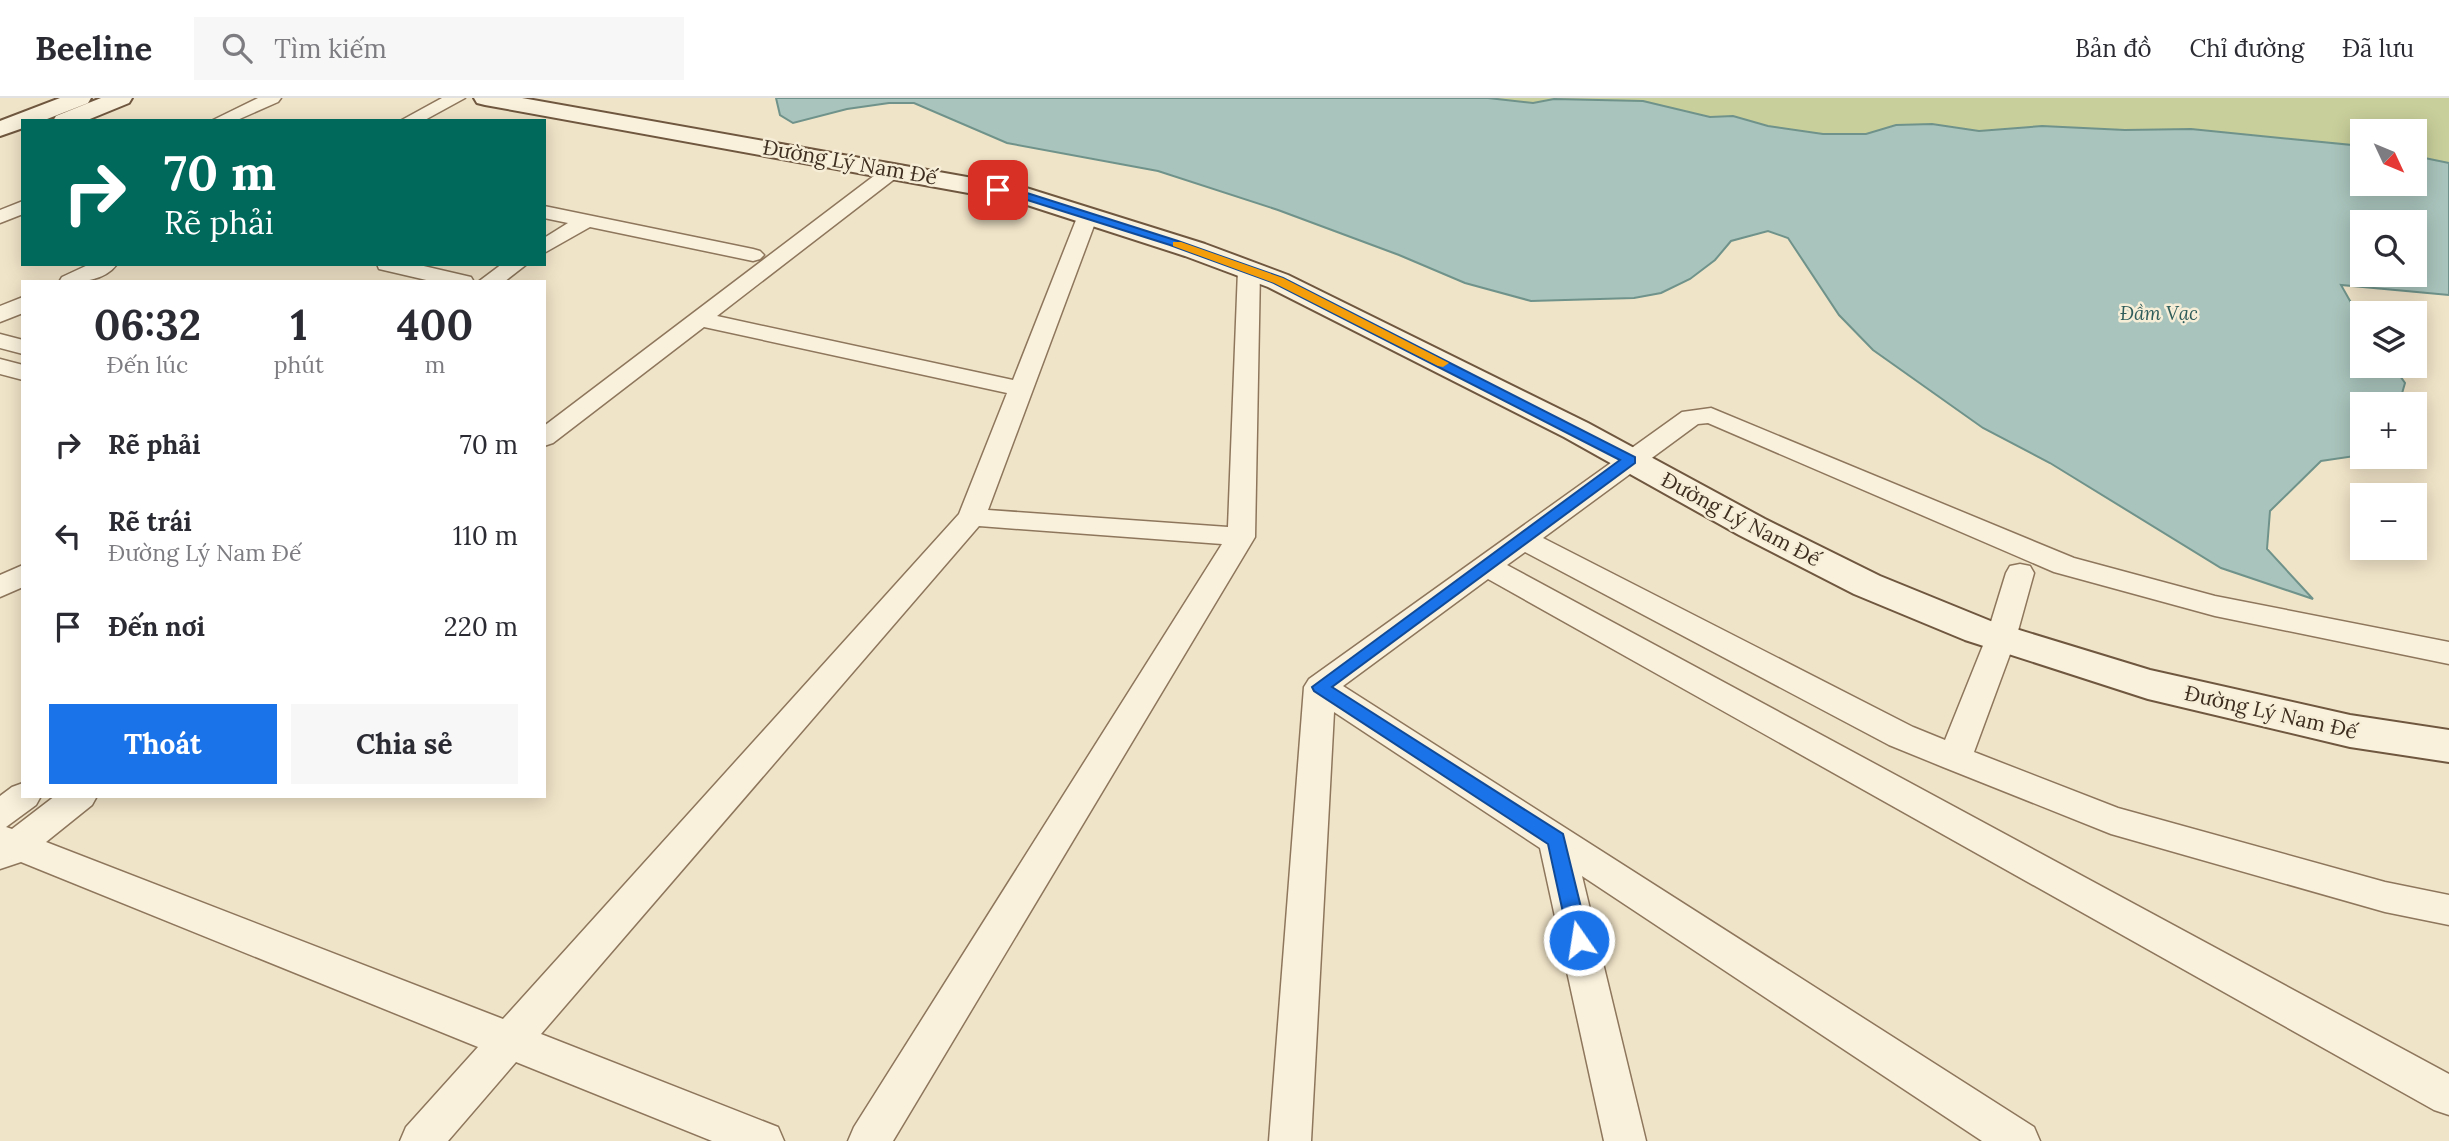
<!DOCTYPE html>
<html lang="vi">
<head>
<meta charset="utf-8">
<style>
	:root { --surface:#fff; --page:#f7f7f7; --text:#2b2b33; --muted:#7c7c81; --line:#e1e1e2; --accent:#1a73e8 }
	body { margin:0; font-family:Lora,serif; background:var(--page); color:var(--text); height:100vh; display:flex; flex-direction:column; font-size:26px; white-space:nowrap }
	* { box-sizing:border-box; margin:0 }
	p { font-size:23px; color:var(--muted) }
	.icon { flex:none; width:38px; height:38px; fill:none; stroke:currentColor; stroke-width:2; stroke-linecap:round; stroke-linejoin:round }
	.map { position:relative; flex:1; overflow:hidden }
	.side { position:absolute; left:21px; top:182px; width:525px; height:518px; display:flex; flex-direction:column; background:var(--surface); border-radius:0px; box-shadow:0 4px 18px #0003 }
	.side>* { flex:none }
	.hud { position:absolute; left:21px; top:21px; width:525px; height:147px; border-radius:0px; box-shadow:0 4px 18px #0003; background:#00695c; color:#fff; overflow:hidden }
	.needle { width:46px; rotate:134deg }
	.tools { position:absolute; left:2350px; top:21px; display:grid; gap:14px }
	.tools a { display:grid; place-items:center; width:77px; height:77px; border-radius:0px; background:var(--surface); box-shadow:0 4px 18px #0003; font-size:35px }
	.pin { position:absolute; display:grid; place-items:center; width:60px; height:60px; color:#fff; margin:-30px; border-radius:14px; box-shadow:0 4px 10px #0006 }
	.me { position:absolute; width:77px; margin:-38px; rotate:347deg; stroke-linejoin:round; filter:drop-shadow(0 0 5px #0008) }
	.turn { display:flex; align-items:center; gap:24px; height:147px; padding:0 28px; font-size:32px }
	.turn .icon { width:91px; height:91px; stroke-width:2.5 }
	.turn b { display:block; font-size:49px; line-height:60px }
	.eta { display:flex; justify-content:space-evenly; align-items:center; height:119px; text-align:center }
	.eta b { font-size:42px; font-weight:700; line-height:49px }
	.action { display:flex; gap:14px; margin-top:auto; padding:14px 28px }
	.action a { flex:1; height:80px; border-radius:0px; background:var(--accent); color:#fff; font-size:28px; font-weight:700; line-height:80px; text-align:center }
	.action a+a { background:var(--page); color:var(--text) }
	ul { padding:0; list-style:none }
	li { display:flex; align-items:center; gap:21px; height:91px; padding:0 28px }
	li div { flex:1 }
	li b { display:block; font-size:26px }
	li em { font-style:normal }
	header { display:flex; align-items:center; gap:42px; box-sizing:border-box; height:98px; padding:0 35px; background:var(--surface); border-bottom:2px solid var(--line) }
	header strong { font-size:33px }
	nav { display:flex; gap:38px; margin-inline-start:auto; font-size:24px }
	.search { width:490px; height:63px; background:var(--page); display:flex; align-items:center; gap:18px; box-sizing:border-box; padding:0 24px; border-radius:0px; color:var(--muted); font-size:26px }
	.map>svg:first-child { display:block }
	.green { fill:#c9cf9b }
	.water { fill:#a9c4bc; stroke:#6f938a; stroke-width:2; fill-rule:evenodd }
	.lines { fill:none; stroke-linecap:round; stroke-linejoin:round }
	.street-casing { stroke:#8d765c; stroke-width:3 }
	.secondary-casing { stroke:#6f573f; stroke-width:4 }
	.street { fill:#faf1dc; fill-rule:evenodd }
	.secondary { fill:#faf1dc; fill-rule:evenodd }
	.route { fill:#1a73e8; stroke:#114b97; stroke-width:2 }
	.slow { fill:#f59e0b }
	.labels { text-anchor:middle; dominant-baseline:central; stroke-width:5; stroke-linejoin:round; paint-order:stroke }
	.far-water-label { font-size:19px; font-style:italic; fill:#2f5d5a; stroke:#f7eed8 }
	.street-label { font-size:21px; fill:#3d2e20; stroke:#f7eed8 }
</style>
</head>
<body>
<header>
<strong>Beeline</strong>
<div class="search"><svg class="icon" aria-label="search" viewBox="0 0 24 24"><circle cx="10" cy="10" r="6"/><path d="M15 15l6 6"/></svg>Tìm kiếm</div>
<nav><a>Bản đồ</a><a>Chỉ đường</a><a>Đã lưu</a></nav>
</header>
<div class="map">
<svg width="2449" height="1043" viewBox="0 0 2449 1043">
	<rect width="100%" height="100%" fill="#f0e4c8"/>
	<!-- green -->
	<path class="green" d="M1488,0h961v65l-34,-7v-25h-53v15l-171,-17 -66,1 -83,-4 -63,5 -47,-7 -36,1 -30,9h-43l-55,-8 -35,-10 -23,1 -67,-16 -89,-2 -21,4z"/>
	<!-- water -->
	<path class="water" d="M776,0h712l45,5 21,-4 89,2 67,16 23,-1 35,10 55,8h43l30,-9 36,-1 47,7 63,-5 83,4 66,-1 171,17v38h53v-28l34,7v132l-108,-10 21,37v44h31l12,17 -6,21h-37v51l-41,6 -51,50 -3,38 46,50 -92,-31 -171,-105 -67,-35 -110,-78 -34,-35 -51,-77 -20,-7 -37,10 -16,19 -25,19 -29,14 -27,5 -103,3 -66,-18 -66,-28 -121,-45 -120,-39 -151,-28 -93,-40h-25l-42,6 -54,14 -13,-8zM2362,124h53v53h-53z"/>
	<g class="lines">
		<!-- street casing -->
		<g class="street-casing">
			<path id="street" d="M258,0h23l-3,4 -43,19h-24z
				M442,0h23l-42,23h-23z
				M894,66l7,2 2,4 -2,4 -184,142 296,64 65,-165 3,-4h14l3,4 -110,295 240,17 10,-257 3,-5h16l3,5 -5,267 -362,604h-45l6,-14 368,-583 -243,-18 -438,508 237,93 6,14h-72l-196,-79 -68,79h-48l6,-14 72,-80 -457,-185 -21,7v-73l12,-9 11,-4v13h18l-5,9 -30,22 6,2 43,-33h42l-5,9 -46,37 457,177 456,-505 48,-121 -303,-66 -151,116 -9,3v-20l343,-260z
				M23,103v13l-23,9v-13z
				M544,108l209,43 7,2 4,4 -4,4 -7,2 -163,-34 -46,26v-15l24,-15 -24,-5z
				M90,166h27c-13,18 -38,18 -58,18l3,-5z
				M377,166h38l56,13 3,5h-39l-56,-13z
				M502,166h25l-23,18h-26z
				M23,199v16l-23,9v-16z
				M0,236l23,6v14l-23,-6z
				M0,261l23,6v15l-23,-6z
				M1711,310l363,150 141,38 234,46v22l-234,-48 -161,-44 -346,-149 -10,1 -155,114 370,189 32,13 41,-102 20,-65 4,-7 10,-2 10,2 4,7 -18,65 -42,114 144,56 267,74 64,13v30l-64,-13 -274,-78 -168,-67 -54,-22 -364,-193 -18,13 942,509v41l-15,-5 -946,-531 -145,107 691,441 6,14h-58l-400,-265 64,265h-42l-64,-293 -206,-136 -23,429h-42l35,-454 5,-8 373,-267z
				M23,467v22l-23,10v-22z"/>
		</g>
		<!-- secondary casing -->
		<g class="secondary-casing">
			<path id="secondary" d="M60,0h31l-3,5 -46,18h-19v7l-23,8v-15z
				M101,0h31l-3,5 -44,18h-32l3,-5z
				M474,0h48l501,89 182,57 83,31 300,148 177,96 115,57 113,46 157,48 200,45 99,15v32l-99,-15 -202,-48 -183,-59 -111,-46 -115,-59 -175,-98 -296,-150 -83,-31 -167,-54 -533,-97 -8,-2z"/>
		</g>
		<!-- street -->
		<use href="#street" class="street"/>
		<!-- secondary -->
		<use href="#secondary" class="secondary"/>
	</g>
	<!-- route -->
	<path class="route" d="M998,89l29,6 151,48 105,37 352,179v6l-303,224 231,147 26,106 -3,6 -7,3 -7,-3 -3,-6 -21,-96 -234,-153 -2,-4 308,-227 -346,-177 -104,-38 -149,-47 -27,-6v-4z"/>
	<!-- slow -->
	<path class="slow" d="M1173,144h8l102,36 166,85 -6,4 -5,-1 -164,-83 -101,-37z"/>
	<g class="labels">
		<!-- far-water labels -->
		<g class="far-water-label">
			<text x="2159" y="215">Đầm Vạc</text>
		</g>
		<!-- street labels -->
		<g class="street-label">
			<text transform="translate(850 64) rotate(10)">Đường Lý Nam Đế</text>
			<text transform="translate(1741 421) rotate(28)">Đường Lý Nam Đế</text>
			<text transform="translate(2271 614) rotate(13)">Đường Lý Nam Đế</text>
		</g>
	</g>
</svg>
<div class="tools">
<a><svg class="needle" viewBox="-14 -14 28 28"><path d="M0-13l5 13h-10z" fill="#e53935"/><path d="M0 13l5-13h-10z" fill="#7c7c81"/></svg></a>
<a><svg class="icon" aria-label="search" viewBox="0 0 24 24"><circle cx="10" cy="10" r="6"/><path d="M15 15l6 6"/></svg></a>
<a><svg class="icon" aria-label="layers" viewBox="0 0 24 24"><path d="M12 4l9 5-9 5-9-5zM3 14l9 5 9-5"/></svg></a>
<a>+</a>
<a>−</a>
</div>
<div class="pin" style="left:998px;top:92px;background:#d93025"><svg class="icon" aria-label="arrive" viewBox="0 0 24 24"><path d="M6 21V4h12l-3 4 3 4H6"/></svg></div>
<svg class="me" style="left:1579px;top:842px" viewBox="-20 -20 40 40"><circle r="17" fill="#1a73e8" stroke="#fff" stroke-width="3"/><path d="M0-11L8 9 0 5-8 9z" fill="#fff"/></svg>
<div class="hud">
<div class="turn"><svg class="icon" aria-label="right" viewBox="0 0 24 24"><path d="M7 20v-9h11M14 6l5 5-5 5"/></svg><div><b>70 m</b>Rẽ phải</div></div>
</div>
<section class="side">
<div class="eta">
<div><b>06:32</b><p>Đến lúc</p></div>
<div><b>1</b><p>phút</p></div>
<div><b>400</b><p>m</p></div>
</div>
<ul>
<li><svg class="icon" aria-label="right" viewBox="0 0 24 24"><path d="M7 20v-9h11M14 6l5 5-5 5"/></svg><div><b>Rẽ phải</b></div><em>70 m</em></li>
<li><svg class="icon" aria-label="left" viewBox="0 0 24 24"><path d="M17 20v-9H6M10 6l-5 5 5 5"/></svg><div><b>Rẽ trái</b><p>Đường Lý Nam Đế</p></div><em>110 m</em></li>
<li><svg class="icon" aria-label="arrive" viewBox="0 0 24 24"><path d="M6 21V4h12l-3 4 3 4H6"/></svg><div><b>Đến nơi</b></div><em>220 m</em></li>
</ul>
<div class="action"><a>Thoát</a><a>Chia sẻ</a></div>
</section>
</div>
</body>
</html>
